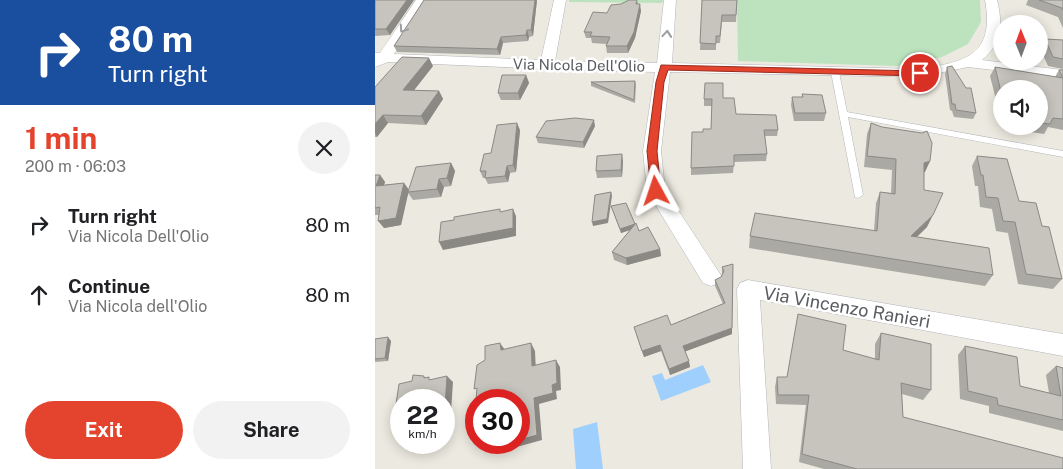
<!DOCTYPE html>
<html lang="en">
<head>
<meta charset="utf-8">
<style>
	:root { --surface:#fff; --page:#f2f2f2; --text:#202124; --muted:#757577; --accent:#e4432d }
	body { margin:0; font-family:"Public Sans",sans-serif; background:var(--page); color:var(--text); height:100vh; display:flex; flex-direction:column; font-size:19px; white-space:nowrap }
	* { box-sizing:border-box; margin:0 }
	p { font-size:16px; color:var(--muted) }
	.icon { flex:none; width:28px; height:28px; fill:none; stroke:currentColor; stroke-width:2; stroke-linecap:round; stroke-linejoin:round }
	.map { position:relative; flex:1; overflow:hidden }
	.sheet { display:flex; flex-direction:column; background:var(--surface); width:375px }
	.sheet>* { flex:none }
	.top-card { background:#1a4fa0; color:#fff; overflow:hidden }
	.needle { width:32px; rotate:359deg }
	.tools { position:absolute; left:618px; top:15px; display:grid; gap:10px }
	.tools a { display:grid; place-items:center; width:55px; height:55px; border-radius:50%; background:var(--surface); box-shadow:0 2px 12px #0003; font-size:25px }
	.speed { position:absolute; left:15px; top:389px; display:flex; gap:10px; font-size:25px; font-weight:700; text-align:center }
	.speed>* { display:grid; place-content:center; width:65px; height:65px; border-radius:50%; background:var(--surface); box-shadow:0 2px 12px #0003; line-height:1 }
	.speed small { font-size:12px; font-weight:400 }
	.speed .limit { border:8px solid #d22; background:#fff; color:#111 }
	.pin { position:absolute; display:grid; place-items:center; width:42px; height:42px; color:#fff; margin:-21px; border:2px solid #fff; border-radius:50%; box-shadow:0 1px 5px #0007 }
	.me { position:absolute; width:55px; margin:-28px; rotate:355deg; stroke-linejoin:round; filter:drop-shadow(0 0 4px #0008) }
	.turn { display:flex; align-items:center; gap:18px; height:105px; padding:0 25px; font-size:22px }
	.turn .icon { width:65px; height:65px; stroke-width:2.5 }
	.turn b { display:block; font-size:35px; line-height:42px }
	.round { display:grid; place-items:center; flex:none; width:52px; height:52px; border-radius:26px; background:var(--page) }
	.head { display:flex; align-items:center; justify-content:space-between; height:85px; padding:0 25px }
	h1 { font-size:30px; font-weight:700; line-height:38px; color:var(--accent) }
	.button { display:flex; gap:10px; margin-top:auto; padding:10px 25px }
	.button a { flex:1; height:58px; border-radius:30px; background:var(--accent); color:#fff; font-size:20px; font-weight:700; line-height:58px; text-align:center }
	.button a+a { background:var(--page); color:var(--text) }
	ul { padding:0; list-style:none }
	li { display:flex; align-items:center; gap:15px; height:70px; padding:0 25px }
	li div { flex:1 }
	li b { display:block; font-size:19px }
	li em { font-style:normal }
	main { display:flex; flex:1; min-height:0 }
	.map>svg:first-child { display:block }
	.green { fill:#bce3be }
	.water { fill:#9fd0fd }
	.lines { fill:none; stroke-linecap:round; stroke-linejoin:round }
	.service-casing { stroke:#b3b6bb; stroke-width:1 }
	.minor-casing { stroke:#b3b6bb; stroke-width:1 }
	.service { fill:#fff; fill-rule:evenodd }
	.minor { fill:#fff; fill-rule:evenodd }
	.wall { fill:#aaa9a3 }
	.shaded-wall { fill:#8b8984 }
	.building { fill:#c6c4bd; stroke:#8b8984 }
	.oneway { stroke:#9b9da0 }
	.route { fill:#e4432d; stroke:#942c1d }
	.labels { text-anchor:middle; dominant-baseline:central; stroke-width:5; stroke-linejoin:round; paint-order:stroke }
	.far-street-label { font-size:15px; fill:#595c61; stroke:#fff }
	.street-label { font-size:18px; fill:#595c61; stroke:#fff }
</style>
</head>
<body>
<main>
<section class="sheet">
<div class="top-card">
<div class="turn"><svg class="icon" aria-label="right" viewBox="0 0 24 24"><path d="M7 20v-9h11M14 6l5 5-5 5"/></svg><div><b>80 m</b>Turn right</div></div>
</div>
<div class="head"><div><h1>1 min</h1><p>200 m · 06:03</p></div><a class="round"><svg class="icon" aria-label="close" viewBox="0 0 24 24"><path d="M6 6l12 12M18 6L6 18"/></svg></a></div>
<ul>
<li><svg class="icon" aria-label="right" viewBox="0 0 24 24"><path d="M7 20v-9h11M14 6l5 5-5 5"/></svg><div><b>Turn right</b><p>Via Nicola Dell'Olio</p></div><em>80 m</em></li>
<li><svg class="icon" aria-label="ahead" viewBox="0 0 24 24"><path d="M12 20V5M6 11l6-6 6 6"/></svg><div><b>Continue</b><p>Via Nicola dell'Olio</p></div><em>80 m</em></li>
</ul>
<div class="button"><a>Exit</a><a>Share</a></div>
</section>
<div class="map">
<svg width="688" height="469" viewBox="0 0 688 469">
	<rect width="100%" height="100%" fill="#ece9e0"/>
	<!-- green -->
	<path class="green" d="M194,0h94l-1,3 -93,-1z
		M362,0h243l1,22 -13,22 -26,13 -44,9 -160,-5z"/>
	<!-- water -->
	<path class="water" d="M328,365l8,17 -50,19 -9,-25 10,-3 3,7z
		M222,422l6,47h-27l-3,-40z"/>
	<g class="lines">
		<!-- service casing -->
		<g class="service-casing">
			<path id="service" d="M457,70l7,2 8,40 216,39v6l-215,-40 15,78 -5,3 -3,-1 -24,-125z"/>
		</g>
		<!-- minor casing -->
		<g class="minor-casing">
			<path id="minor" d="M41,0h12l-34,54 147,6 13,-60h12l-11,61 102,2 7,-63h12l-4,63 248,6c47,-7 75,-15 65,-69h12c6,24 5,43 -15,60l81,10v8l-95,-11 -48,10 -250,-5 -9,79 4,39 57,87 -3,6 -8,3 -8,-3 -56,-92 -4,-40 12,-79 -108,-3 -159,-7 -13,5v-14h5z
				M373,280l315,54v22l-303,-56 11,169h-28l-6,-180 3,-6z"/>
		</g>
		<!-- service -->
		<use href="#service" class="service"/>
		<!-- minor -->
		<use href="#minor" class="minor"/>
	</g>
	<!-- wall -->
	<path class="wall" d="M0,0h39l-24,35 -15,1z
		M49,0h113l-4,36 -4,1 -1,4 -25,2 -3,12 -103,-3 -3,-6z
		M327,0h35l-1,22h-14l-2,21h-4v7h-16z
		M653,0h35v28l-5,-11 -32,-12z
		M263,2v2l3,7 -6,27 -7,15h-21l-1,-7 1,-2 -15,-1 -1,-5h-5l-2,-6 23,-19z
		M670,39l18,1v29l-15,-3 -8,-18z
		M58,66l-19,24 25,1 4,8 -17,26 -38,-2 -11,14h-2v-50z
		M572,67l29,46 -3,6 -19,-2 -2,-6 -2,-1 -5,-36z
		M620,67l60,10 4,-7h4v60l-15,-3 -4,7 -13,-2 -1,-4 -15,-2h24v-37h-38v30l-11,-43z
		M151,75l3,8 -9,17h-19l-3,-7z
		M260,81l1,4 -1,18 -44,-17v-4z
		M427,94l24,19 -2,8h-30l-3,-16 1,-8h10z
		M348,98l13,16 42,16 -1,6h-12l2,18 -1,7 -32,1 -1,11 -42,2v-7l12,-36 8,-3 1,-23h-8v-7z
		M496,123l59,38 -6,12v17l3,37 -10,10 76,38 -8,11 -236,-38 1,-12 124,-5 2,-28 4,-11 11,1 1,-23 -28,-3 3,-33z
		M220,126l-11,22 -46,-5 -2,-6z
		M145,130l-4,42 -6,1 -2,9 -20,2 -3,-6h-2l-3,-7 11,-18z
		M602,156l65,70 20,53 -9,10 -35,-5 -10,-51 -12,-2 -4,-22 -12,-2 -2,-21h-3l-3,-20z
		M248,161l-1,16 -25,1 -1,-7z
		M76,163l4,8 -4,15 -7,1 -3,10 -28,3 -5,-7 -7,32 -17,3 -5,-13h-4v-40h5l5,7 -1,3 20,-2 5,7z
		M236,206l24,18 4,7 21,18 1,7 -34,9 -13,-5 -2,-8 18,-22 -9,3z
		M358,264l-1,70 -47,17 5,16 -20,8 -9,-24 -17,6 -10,-30 37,-2 52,-21 -8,-18v-6l6,-3 1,-3v-7z
		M423,314l45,36 32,9v-15l6,-11 50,57 -8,10 -21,-6 1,23 160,52h-239l-25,-7 7,-57 -30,-1 -1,-17 2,-10h10z
		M0,339l16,2 -3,20 -13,1z
		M590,346l55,40 29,7 -3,-18 10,-9 7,2v63l-74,-18v-7l-29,-7 -2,-44z"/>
	<!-- shaded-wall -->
	<path class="shaded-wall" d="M32,0h7l-24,35 -4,-6z
		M160,0h2l-4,36 -2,-6z
		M265,4l1,7 -6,27 -7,15 -1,-7z
		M152,30l2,7 -1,4 -2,-6z
		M126,37l2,6 -3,12 -3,-6z
		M54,58l4,8 -25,32 -5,-8z
		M151,75l3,8 -9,17 -2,-7z
		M64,91l4,8 -17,26 -5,-9z
		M8,115l5,8 -11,14 -2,-4v-9z
		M219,120l1,6 -11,22 -1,-6z
		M142,123l3,7 -4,42 -3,-7z
		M247,154l1,7 -1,16 -1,-7z
		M555,161l-5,11 -6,3 5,-12z
		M76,163l4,8 -4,15 -4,-8z
		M132,166l3,7 -2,9 -3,-6z
		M5,175l5,7 -4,11 -5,-7z
		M64,179l5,8 -3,10 -4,-8z
		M29,183l5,7 -8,35 -17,3 -6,-7z
		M236,192l1,4 -4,27 -15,3 -1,-4z
		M138,209l3,7v20l-73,14 -4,-8z
		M558,215l-6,12 -21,20 5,-11z
		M260,224l1,4 -15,5 -1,-4z
		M285,249l1,7 -34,9 -1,-7z
		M357,328v6l-48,18 -1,-6z
		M13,337l3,4 -3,20 -3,-3z
		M125,343l5,7h-4z
		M156,343l4,8 1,22 -4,-7z
		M285,345l1,6 -17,6 -2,-6z
		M181,360l4,7 1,23 -5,1 1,8 -18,5 3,36 -29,8 -5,-5 11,-1v-2l15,-42 18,-13z
		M314,361l1,6 -20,8 -1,-6z
		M72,376l6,6 -2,30 -7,2v-7z
		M26,402v6l-5,-4z"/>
	<!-- building -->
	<path class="building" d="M0,0h32l-21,29h-11z
		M49,0h111l-4,30h-4l-1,5 -25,2 -4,12 -103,-3z
		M254,0h8l-1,4h4l-6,28 -7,14h-21l4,-9 -20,-1 2,-4h-8l9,-20 14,1 4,-8 10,-1z
		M327,0h35l-1,15h-14l-2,21h-4v8l-16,-1z
		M664,0h24v10l-1,-2z
		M670,39l18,1v19l-10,-2z
		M27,57l27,1 -26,32 36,1 -18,25 -38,-1 -8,9v-37z
		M577,66l14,22h5l5,25 -20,-3 -1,-6h-3l-5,-37z
		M620,67l68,11v41l-10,-1 -3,6 -11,-1v-34h-38v3z
		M684,70h4v8z
		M127,75h24l-8,18h-20z
		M260,81l-1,19 -43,-18z
		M330,83h18v15h11l2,16 40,1 2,15h-14l3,24 -33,1v11l-43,2 1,-36h11v-3h8l1,-30h-8z
		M427,94l20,1 4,18h-31l-3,-16h11z
		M200,118l19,2 -11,22 -47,-5 10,-16z
		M142,123l-4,42 -6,1 -2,10 -20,2 1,-7h-6l4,-17 7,-1 6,-28z
		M496,123l11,4 40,6 5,-2 5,12 -2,18 -6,2v27l19,3 -10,22 -22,21 78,12 4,27 -243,-39 5,-23 122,18 3,-39 15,2 1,-35 -29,-3z
		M247,154l-1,16 -25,1 1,-15z
		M602,156l30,3 12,42 17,2 6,23 7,1 13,52 -36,-5 -11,-52 -12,-1 -5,-23 -12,-1 -3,-22h-2z
		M76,163l-4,15 -8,1 -2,10 -29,3 8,-25z
		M0,175h5l-4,11 28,-3 -8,35 -18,3 2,-14 -5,1z
		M236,192l-4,27 -15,3 3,-27z
		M251,203l9,21 -15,5 -9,-23z
		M125,209v3l13,-3v19l-74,14 2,-20 13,-2v-3z
		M261,223l3,8 9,-4 12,22 -34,9 -14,-6z
		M358,264l-1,64 -49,18 6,15 -20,8 -9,-24 -18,6 -8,-24 33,-12 4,10 54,-22 -10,-23 6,-3 3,-6 -2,-4z
		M423,314l48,11 -3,25 36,10 2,-27 50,11v46l-30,-7 2,34 160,41v11h-206l-55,-15 7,-59h-31l-1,-18h10z
		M13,337l-3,21 -10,1v-20z
		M125,343l1,7 30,-7 1,23 24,-6 1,23 -5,2 1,8 -19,5 3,37 -18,5v-40h-43l1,-12 -3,1 3,-24 8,-5v-14z
		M590,346l52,11 3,29 33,8 8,2 -5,-30 7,2v52l-65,-15 -1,-7 -29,-7z
		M38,375l11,1v2l5,-1v3l18,-4 -2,31h-1v-7h-43v2l-5,2 3,-20 13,-3z"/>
	<!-- one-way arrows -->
	<defs><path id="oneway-chevron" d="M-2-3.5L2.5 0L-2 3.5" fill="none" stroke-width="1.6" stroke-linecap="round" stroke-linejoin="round" transform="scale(1.25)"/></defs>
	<g class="oneway">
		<use href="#oneway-chevron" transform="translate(28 29) rotate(124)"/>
		<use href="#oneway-chevron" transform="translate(292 34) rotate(-85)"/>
	</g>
	<!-- route -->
	<path class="route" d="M286,65l259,6 4,2 -4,3 -252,-6 -4,12 -7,69 4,40 -5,4 -5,-4 -4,-40 9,-69z"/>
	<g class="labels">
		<!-- far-street labels -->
		<g class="far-street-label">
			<text transform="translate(204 65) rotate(1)">Via Nicola Dell'Olio</text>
		</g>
		<!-- street labels -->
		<g class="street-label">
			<text transform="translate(472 307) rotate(10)">Via Vincenzo Ranieri</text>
		</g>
	</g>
</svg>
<div class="tools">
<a><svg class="needle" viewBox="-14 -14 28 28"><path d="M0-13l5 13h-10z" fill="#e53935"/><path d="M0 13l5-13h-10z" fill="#757577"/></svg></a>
<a><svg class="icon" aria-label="sound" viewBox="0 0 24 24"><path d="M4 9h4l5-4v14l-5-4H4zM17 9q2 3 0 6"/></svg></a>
</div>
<div class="speed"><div>22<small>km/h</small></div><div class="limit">30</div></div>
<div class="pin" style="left:545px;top:73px;background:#d93025"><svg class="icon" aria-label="arrive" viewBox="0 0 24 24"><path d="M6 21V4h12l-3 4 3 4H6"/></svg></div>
<svg class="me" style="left:281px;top:191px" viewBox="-20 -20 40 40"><path d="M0-17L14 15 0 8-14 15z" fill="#e4432d" stroke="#fff" stroke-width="4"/></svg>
</div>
</main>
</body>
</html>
